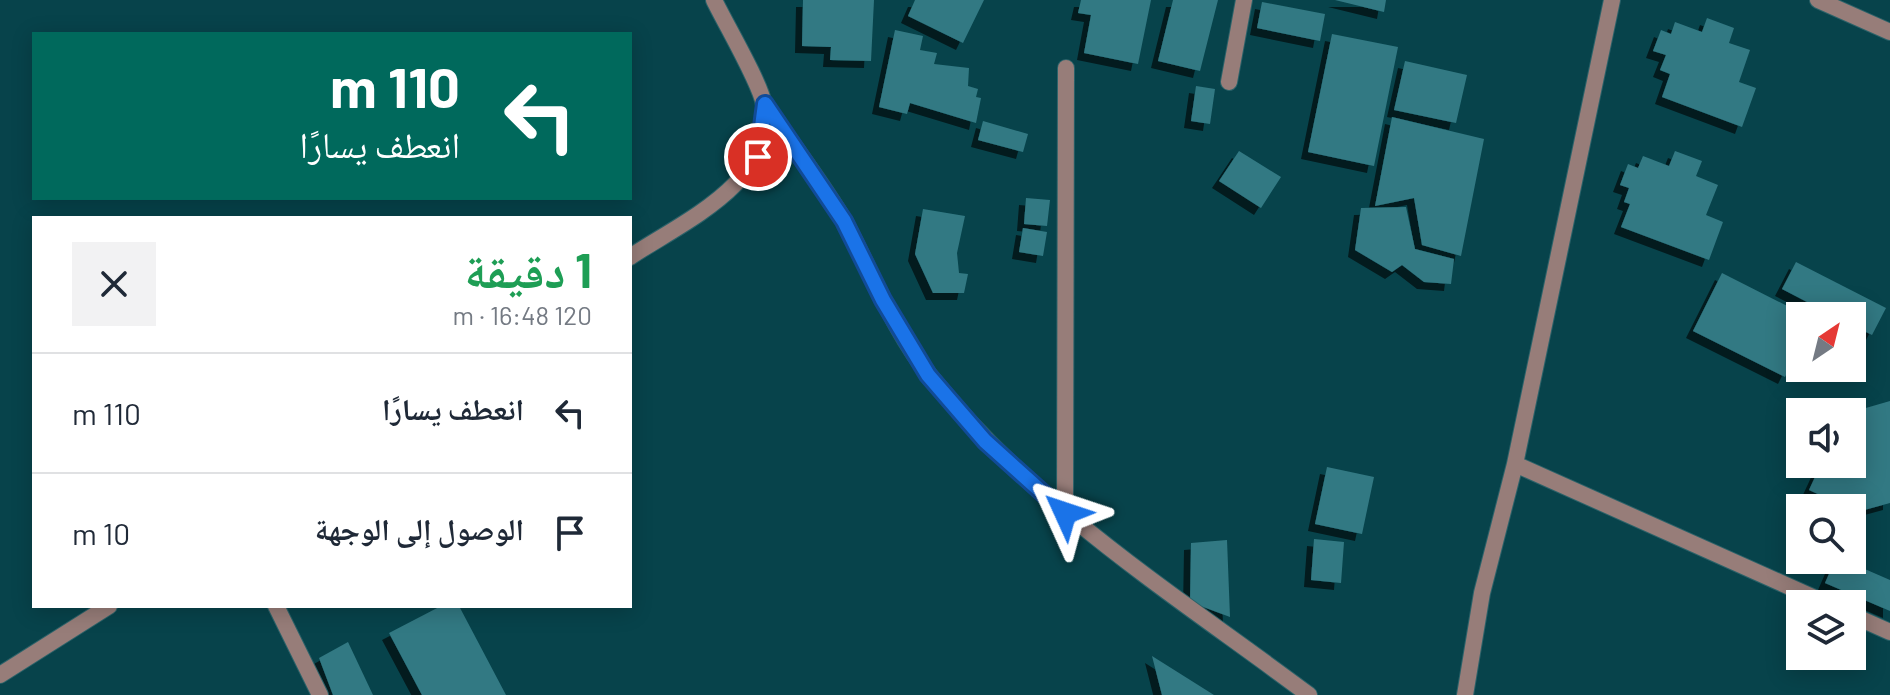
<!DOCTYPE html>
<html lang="ar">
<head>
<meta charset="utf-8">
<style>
	:root { --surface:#fff; --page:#f2f2f3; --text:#1f2937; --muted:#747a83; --line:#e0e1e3 }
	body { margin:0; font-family:Barlow,"Noto Naskh Arabic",sans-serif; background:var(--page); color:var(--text); direction:rtl; height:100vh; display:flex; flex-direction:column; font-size:30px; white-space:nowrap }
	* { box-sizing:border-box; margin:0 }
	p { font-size:26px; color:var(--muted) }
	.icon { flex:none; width:44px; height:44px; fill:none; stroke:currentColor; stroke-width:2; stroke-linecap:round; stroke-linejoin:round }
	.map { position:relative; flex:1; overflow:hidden; direction:ltr }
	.side { position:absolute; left:32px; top:216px; width:600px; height:392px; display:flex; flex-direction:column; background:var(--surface); border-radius:0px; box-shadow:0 4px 20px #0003; direction:rtl }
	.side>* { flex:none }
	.banner { position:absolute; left:32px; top:32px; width:600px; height:168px; border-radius:0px; box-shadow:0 4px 20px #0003; direction:rtl; background:#00695c; color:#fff; overflow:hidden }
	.needle { width:52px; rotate:35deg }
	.tools { position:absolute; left:1786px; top:302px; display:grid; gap:16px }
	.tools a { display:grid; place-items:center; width:80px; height:80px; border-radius:0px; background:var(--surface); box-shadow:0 4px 20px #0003; font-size:40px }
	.pin { position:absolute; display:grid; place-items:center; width:68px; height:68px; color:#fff; margin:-34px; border:4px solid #fff; border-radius:50%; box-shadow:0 2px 8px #0007 }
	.me { position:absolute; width:88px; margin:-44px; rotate:312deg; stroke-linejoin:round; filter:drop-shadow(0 0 6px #0008) }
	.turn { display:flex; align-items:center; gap:28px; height:168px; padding:0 40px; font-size:36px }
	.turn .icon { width:104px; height:104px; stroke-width:2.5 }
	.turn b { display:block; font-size:56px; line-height:68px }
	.round { display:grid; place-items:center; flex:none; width:84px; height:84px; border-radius:0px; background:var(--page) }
	.overview { display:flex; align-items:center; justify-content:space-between; height:136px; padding:0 40px }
	h1 { font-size:48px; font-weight:700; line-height:60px; color:#1e9e55 }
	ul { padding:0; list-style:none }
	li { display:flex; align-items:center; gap:24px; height:120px; padding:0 40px; border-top:2px solid var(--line) }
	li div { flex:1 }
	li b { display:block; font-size:30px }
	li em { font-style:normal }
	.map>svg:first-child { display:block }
	.building { fill:#327983; filter:url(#shadow) }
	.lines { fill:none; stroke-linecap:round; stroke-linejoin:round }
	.street-casing { stroke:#2b6269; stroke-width:18 }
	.street { stroke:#977d79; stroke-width:16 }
	.route-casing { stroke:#114b97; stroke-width:20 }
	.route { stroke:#1a73e8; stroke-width:14 }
</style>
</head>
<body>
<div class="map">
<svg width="1890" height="695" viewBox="0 0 1890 695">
	<defs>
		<filter id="shadow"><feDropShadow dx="-7" dy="7" stdDeviation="0" flood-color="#0009"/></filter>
	</defs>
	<rect width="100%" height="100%" fill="#07434b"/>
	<!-- building -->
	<path class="building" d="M803,0h71l-3,61 -41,-1 1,-13 -29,-1z
		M915,0h69l-21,43 -55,-27z
		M1081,0h70l-13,64 -54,-11 7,-38 -13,-2z
		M1173,0h45l-18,71 -42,-10z
		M1335,0h51l-2,12z
		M1262,2l63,12 -5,27 -63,-13z
		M1707,18l27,10 -5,15 21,7 -11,32 17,6 -14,39 -80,-30 8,-23 -10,-4 6,-15 -13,-4 8,-21 10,4 4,-12 27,10z
		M895,30l28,6 -3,14 17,3 -3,11 35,4 -1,18 10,3 -2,8 5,1 -5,25 -66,-20 -3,11 -28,-7z
		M1332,34l66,13 -24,119 -66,-14z
		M1405,61l62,14 -11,48 -62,-13z
		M1196,86l19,3 -5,35 -19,-3z
		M1392,117l92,22 -23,117 -39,-11 -8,-47 -39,8z
		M983,121l45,13 -5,18 -45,-12z
		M1239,151l42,26 -20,31 -42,-27z
		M1675,151l27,10 -6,15 22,9 -12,30 17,7 -14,38 -88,-33 9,-23 -6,-2 5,-14 -9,-3 8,-21 10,4 5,-12 26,10z
		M1026,198l24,2 -3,26 -23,-2z
		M1406,207l9,42 39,10 -3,25 -27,-2 -22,-17 -10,7 -37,-22 6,-42z
		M923,209l42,7 -8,37 2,20 9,1 -4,19h-31l-18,-39z
		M1023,228l24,4 -4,24 -24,-4z
		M1796,262l90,46 -14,27 -20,-10v-9h-18l-52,-27z
		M1722,273l85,43h-7v31l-15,30 -92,-46z
		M1890,401v102l-33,9 -48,-22 12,-26h31v-52z
		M1327,467l47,10 -12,57 -47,-10z
		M1314,539l30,3 -3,41 -30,-3z
		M1227,540l3,77 -40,-15 1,-59z
		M1835,560h9l46,20v31l-65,-28z
		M441,606h18l47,89h-84l-33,-62z
		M348,642l25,53h-40l-14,-37z
		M1152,656l62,39h-52z"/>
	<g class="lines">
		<!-- street casing -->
		<g class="street-casing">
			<path id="street" d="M1818,0l72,32
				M1229,82l15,-82
				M765,104c26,40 58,79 81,120 27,51 48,108 85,153 103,130 247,220 378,318
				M630,257c52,-35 147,-75 134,-152 -3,-21 -39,-82 -50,-105
				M1515,464l313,140
				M1065,513l1,-445
				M276,606l44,89
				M1852,615l38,17
				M0,675l109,-69
				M1465,695l17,-102 33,-129 97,-464"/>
		</g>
		<!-- street -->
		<use href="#street" class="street"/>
	</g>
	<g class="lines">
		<!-- route casing -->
		<g class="route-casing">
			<path id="route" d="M758,157l7,-53 79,117 39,79 45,75 57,66 80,72"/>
		</g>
		<!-- route -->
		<use href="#route" class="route"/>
	</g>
</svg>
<div class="tools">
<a><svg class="needle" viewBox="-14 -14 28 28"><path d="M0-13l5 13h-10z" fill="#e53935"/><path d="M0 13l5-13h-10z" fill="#747a83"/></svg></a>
<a><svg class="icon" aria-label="sound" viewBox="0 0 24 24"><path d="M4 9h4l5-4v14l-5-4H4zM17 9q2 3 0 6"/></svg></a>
<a><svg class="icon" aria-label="search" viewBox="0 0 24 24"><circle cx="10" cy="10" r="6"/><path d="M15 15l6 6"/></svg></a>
<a><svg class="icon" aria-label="layers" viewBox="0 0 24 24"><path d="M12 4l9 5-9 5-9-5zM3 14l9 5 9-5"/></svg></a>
</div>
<div class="pin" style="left:758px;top:157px;background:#d93025"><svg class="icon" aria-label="arrive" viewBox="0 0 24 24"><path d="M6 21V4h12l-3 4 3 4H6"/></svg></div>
<svg class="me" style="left:1065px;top:513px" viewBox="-20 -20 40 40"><path d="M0-17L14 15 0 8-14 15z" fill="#1a73e8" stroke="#fff" stroke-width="4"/></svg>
<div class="banner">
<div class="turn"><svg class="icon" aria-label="left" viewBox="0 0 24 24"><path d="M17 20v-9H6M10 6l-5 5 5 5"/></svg><div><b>110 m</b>انعطف يسارًا</div></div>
</div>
<section class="side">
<div class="overview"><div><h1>1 دقيقة</h1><p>120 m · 16:48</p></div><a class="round"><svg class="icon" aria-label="close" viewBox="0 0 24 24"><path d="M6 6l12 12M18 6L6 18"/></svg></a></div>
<ul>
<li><svg class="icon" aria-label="left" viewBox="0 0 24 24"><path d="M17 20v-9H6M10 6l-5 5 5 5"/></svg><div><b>انعطف يسارًا</b></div><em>110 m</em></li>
<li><svg class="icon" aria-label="arrive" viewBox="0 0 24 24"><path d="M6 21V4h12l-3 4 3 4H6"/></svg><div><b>الوصول إلى الوجهة</b></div><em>10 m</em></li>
</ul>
</section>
</div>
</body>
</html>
